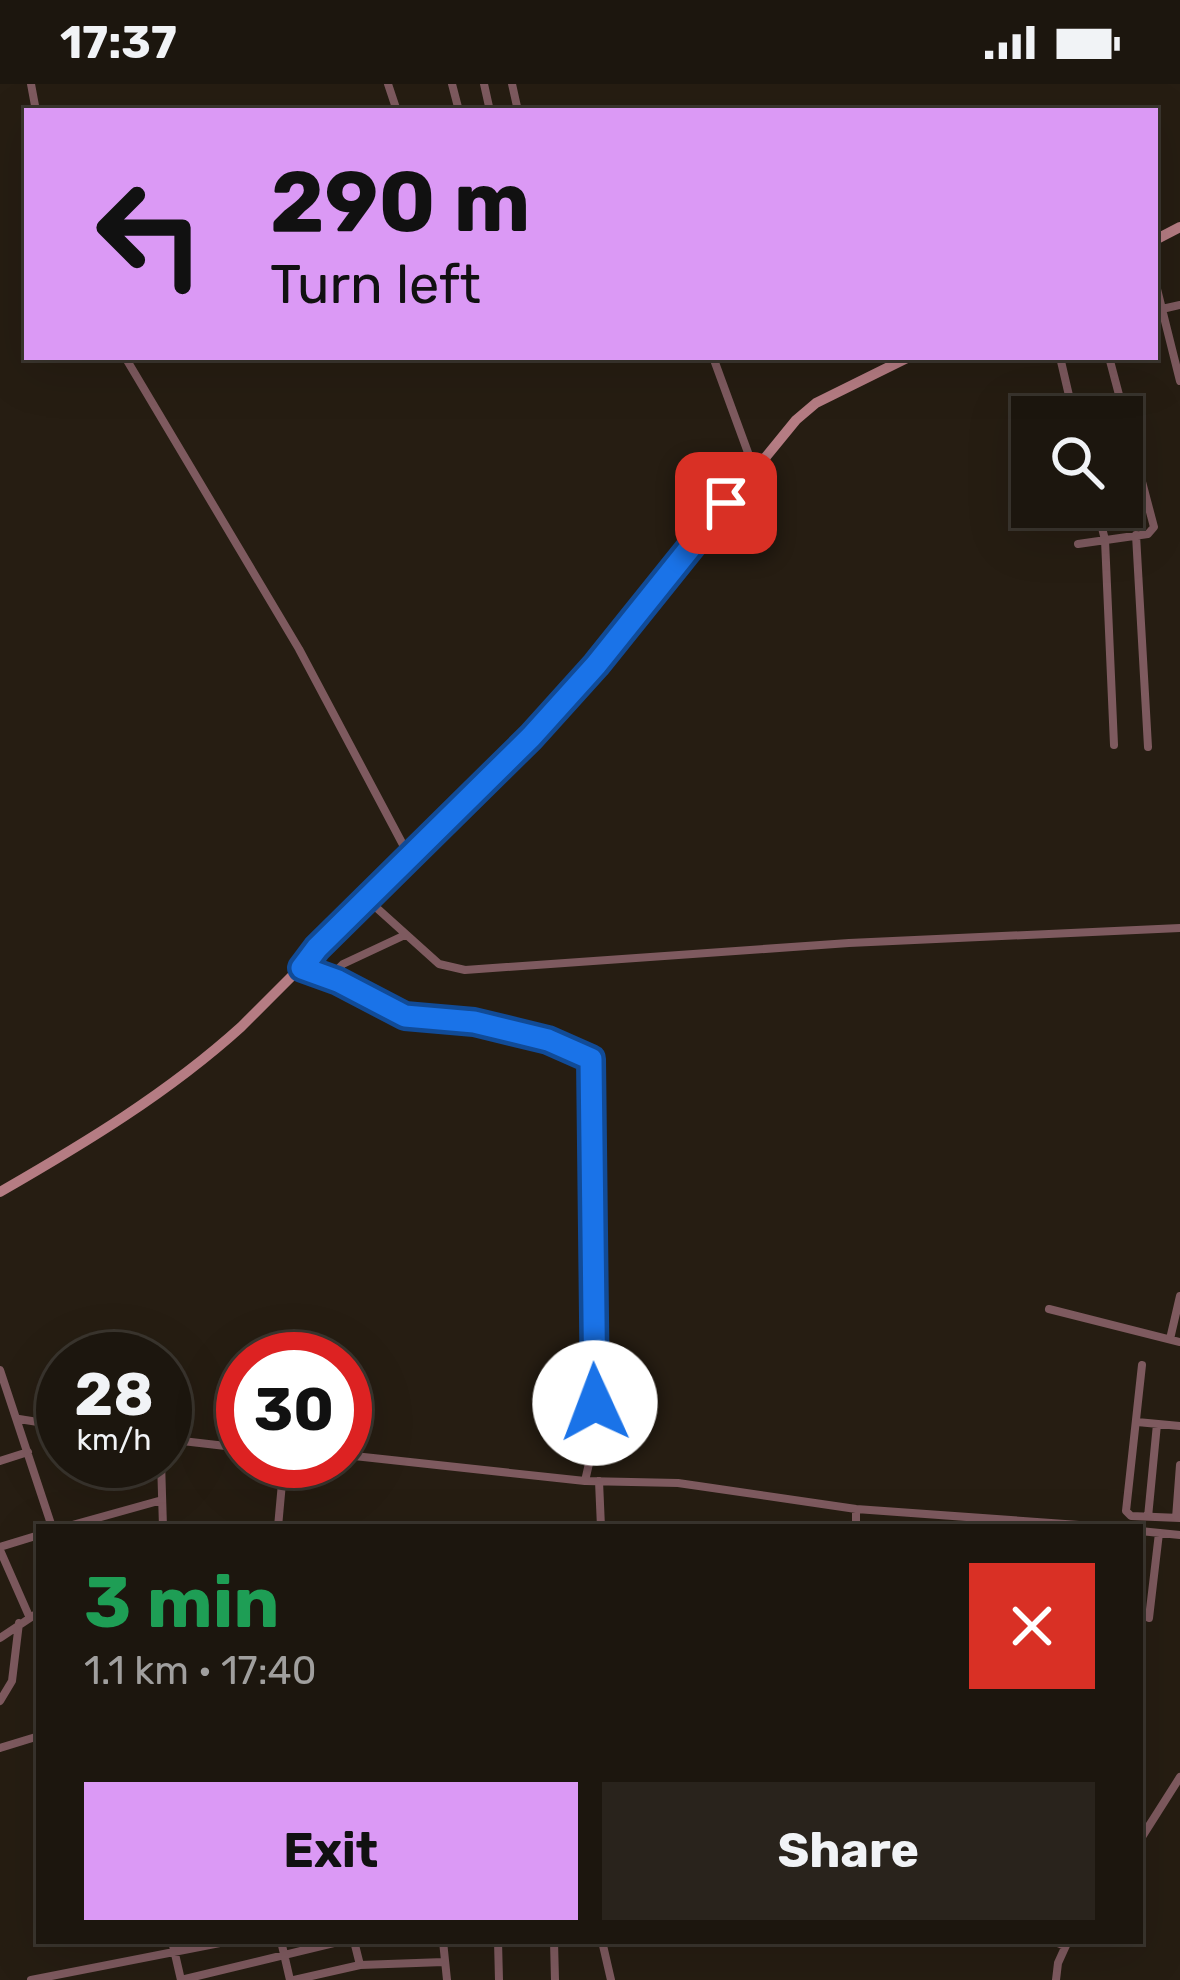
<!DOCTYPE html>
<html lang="en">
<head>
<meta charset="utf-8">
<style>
	:root { --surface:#1c160e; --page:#29231c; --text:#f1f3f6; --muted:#a09f9e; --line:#3a352e; --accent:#db99f5 }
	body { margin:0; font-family:Rubik,sans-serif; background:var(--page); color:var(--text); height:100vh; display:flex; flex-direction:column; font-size:45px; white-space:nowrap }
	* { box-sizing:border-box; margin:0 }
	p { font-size:39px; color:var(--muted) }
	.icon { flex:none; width:66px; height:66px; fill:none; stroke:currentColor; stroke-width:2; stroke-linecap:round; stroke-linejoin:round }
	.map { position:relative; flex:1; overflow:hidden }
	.side { position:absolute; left:36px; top:1440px; width:1107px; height:420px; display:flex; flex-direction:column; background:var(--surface); border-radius:0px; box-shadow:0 12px 48px #0002,0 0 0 3px var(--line) }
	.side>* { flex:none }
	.hud { position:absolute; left:24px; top:24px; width:1134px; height:252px; border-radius:0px; box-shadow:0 12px 48px #0002,0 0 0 3px var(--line); background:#db99f5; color:#111; overflow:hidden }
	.tools { position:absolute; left:1011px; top:312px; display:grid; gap:24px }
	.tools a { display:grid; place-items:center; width:132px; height:132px; border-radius:0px; background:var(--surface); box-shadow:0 12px 48px #0002,0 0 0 3px var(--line); font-size:60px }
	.speed { position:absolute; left:36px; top:1248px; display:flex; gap:24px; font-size:60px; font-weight:700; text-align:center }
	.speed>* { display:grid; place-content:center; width:156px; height:156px; border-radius:50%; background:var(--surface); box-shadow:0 12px 48px #0002,0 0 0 3px var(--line); line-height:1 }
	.speed small { font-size:30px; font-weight:400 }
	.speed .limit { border:18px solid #d22; background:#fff; color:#111 }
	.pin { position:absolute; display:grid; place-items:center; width:102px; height:102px; color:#fff; margin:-51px; border-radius:24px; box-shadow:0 6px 18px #0006 }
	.me { position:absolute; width:132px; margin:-66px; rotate:358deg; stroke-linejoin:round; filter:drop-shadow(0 0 9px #0008) }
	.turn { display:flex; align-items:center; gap:42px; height:252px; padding:0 48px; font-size:54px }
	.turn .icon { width:156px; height:156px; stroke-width:2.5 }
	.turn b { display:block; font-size:84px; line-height:102px }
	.round { display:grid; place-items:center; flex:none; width:126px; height:126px; border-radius:0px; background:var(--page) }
	.headline { display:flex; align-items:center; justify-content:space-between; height:204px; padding:0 48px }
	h1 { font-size:72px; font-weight:700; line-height:90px; color:#1e9e55 }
	.cta { display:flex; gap:24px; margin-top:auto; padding:24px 48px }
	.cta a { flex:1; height:138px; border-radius:0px; background:var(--accent); color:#111; font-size:48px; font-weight:700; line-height:138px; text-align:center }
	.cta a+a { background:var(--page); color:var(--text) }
	.status { display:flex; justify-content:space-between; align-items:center; height:84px; padding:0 60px; background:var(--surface); direction:ltr }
	.status svg { height:33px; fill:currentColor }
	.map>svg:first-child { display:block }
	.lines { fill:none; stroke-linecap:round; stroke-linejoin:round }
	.street { stroke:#7e5a5f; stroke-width:8 }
	.secondary { stroke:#b57c83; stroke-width:10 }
	.route-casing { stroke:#114b97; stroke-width:30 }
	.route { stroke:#1a73e8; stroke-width:21 }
</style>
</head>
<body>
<div class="status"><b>17:37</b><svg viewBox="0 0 49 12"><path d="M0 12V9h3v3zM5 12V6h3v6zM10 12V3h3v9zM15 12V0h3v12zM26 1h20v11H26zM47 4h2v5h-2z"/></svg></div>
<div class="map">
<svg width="1180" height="1896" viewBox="0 0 1180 1896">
	<rect width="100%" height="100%" fill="#261d12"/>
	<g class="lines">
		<!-- street -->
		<path class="street" d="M31,0l5,27
			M388,0l9,27
			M452,0l7,27
			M484,0l6,27
			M512,0l6,27
			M1155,197l25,100
			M1162,225l18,-4
			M125,273l174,292 110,207
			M713,273l41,112
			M1060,273l14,60
			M1097,423l8,33 9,205
			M1136,451l12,212
			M1078,460l70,-10 6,-7 -45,-170
			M369,817l70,63 26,6 384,-27 331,-15
			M302,884l36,13 67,35 69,6 74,18 43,19 4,344 -2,43 -8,35
			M329,894l14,-14 62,-29
			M1049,1225l131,33
			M1170,1255l10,-43
			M1142,1281l-16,146 5,5 49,2
			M0,1286l52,157
			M19,1335l44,7
			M1137,1338l43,4
			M165,1355l78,9
			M345,1371l240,26 93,2 178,26 251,18
			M0,1377l28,-9
			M161,1377l2,66
			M599,1397l2,46
			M1148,1433l9,-93
			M1176,1434l4,-53
			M786,1442v1
			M65,1443l97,-27
			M278,1443l6,-66
			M856,1443v-18
			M1140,1447l40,4
			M0,1463l39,-12
			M0,1466l29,66
			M1149,1534l10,-85
			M0,1554l39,-26
			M0,1617l12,-20 7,-58
			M0,1664l39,-12
			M1140,1756l40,-63
			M172,1857l9,39
			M281,1857l9,39
			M354,1857l6,24
			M443,1857l4,39
			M498,1857l1,39
			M554,1857l1,39
			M602,1857l9,39
			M1053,1857l12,5
			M31,1896l199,-39
			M181,1896l161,-39
			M294,1896l66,-15 84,-3
			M1056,1896l2,-17 10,-22"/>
		<!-- secondary -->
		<path class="secondary" d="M1155,156l25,-13
			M0,1108c85,-49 168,-99 241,-165l290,-290 65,-72 200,-245 20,-17 93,-46"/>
	</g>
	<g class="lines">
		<!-- route casing -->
		<g class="route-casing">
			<path id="route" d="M595,1319l-4,-344 -43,-19 -74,-18 -69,-6 -67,-35 -36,-13 15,-20 214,-211 65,-72 130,-162"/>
		</g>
		<!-- route -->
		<use href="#route" class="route"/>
	</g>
</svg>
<div class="tools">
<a><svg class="icon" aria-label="search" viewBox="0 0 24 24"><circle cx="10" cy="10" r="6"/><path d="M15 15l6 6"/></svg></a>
</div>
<div class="speed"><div>28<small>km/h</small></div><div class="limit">30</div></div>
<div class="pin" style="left:726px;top:419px;background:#d93025"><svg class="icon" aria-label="arrive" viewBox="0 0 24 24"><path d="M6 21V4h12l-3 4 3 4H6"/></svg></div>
<svg class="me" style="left:595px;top:1319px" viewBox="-20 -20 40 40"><circle r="19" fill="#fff"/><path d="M0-13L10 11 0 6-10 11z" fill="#1a73e8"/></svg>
<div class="hud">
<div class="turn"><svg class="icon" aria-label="left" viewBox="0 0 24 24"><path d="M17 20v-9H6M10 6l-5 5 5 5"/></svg><div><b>290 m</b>Turn left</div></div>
</div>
<section class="side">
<div class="headline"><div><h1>3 min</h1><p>1.1 km · 17:40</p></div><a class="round" style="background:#d93025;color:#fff"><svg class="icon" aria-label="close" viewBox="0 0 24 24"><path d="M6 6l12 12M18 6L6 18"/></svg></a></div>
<div class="cta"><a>Exit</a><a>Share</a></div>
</section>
</div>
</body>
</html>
